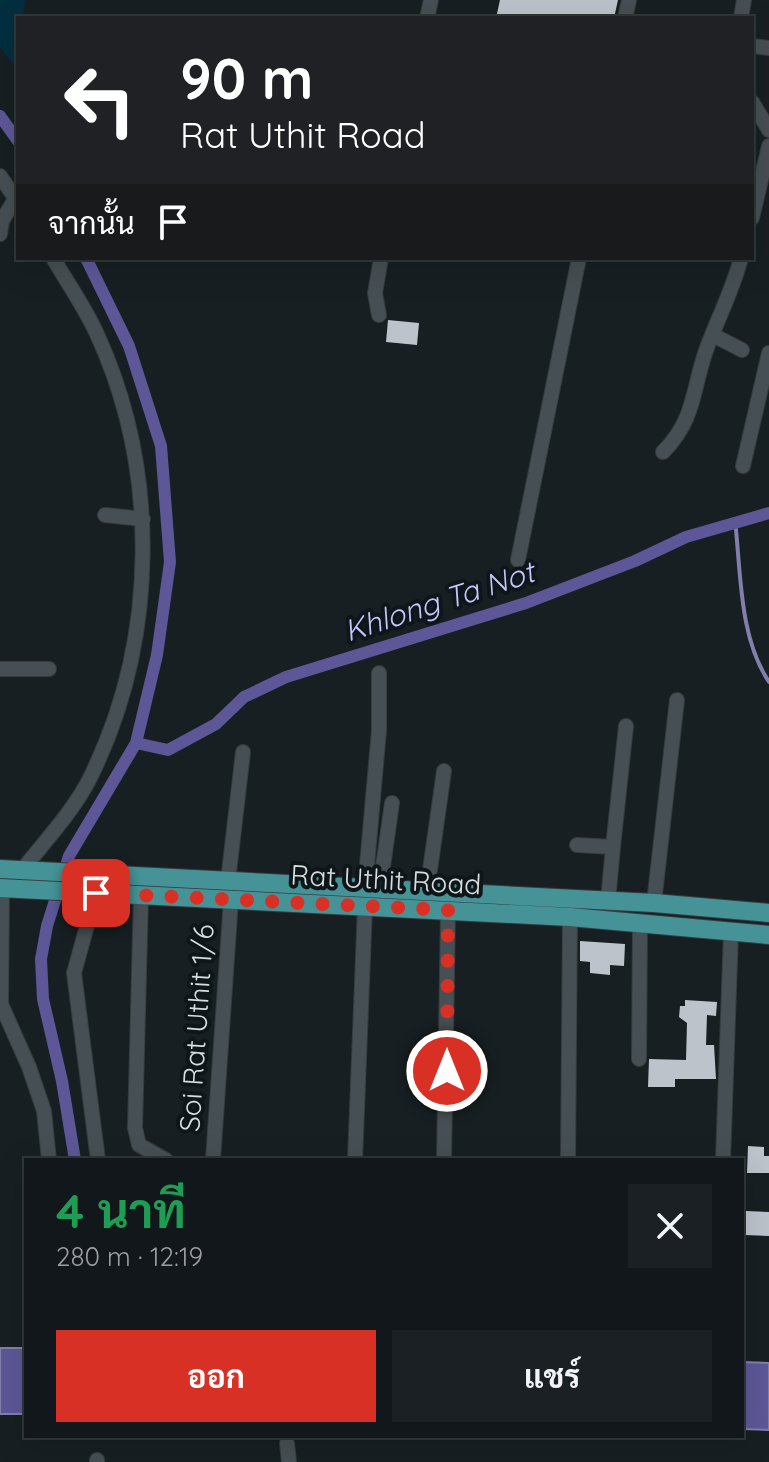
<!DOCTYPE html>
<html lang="th">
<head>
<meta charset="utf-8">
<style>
	:root { --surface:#11171a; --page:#1a2023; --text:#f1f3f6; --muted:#9c9fa2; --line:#303639; --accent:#d93025 }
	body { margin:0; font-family:Quicksand,Sarabun,sans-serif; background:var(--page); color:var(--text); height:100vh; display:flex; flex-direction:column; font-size:30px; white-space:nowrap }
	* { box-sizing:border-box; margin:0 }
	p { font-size:26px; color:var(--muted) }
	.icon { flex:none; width:44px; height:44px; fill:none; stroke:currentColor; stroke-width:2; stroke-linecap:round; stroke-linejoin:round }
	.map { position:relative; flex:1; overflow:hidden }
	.drawer { position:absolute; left:24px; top:1158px; width:720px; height:280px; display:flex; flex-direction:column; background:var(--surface); border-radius:0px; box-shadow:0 8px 32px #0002,0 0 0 2px var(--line) }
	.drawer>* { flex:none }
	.top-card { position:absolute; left:16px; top:16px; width:738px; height:244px; border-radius:0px; box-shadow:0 8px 32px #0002,0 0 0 2px var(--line); background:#202124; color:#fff; overflow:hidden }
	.pin { position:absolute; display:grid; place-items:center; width:68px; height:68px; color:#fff; margin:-34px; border-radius:16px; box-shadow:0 4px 12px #0006 }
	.me { position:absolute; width:88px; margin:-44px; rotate:0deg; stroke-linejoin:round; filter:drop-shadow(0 0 6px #0008) }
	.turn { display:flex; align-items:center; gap:28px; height:168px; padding:0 32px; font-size:36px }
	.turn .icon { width:104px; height:104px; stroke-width:2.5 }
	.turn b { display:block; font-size:56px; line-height:68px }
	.then { display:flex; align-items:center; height:76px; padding:0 32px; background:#0003; gap:16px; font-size:30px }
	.round { display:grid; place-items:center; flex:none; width:84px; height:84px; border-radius:0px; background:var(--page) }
	.summary { display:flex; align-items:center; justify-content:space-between; height:136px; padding:0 32px }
	h1 { font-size:48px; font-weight:700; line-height:60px; color:#1e9e55 }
	.cta { display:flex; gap:16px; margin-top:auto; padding:16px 32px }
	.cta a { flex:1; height:92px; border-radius:0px; background:var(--accent); color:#fff; font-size:32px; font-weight:700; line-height:92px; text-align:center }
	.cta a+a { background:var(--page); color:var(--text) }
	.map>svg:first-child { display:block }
	.green { fill:#002f3f }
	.water { fill:#5d5797; stroke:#827fad; stroke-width:2 }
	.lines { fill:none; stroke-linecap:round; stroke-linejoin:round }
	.stream { stroke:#827fad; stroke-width:4 }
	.canal { stroke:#5d5797; stroke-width:12 }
	.building { fill:#bdc3cb }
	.minor-casing { stroke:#363c3f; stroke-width:16 }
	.major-casing { stroke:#363c3f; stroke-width:20 }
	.minor { stroke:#464f53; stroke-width:14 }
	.major { stroke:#459396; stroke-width:18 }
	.route { stroke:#d93025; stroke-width:14; stroke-dasharray:0 25.2 }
	.labels { text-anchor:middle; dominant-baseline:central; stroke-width:8; stroke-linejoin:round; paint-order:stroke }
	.street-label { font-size:28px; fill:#d7dddf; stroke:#0e1619 }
	.water-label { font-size:30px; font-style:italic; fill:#c5c4fc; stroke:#0e1619 }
</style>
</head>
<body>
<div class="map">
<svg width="769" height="1462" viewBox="0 0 769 1462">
	<rect width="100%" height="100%" fill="#171f22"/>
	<!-- green -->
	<path class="green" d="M0,0h25l-2,18h-5l-1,51 -17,-22z"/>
	<!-- water -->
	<path class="water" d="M0,1348h26v66h-26z
		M742,1362l27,1v67l-27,-1z"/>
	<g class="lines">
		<!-- stream -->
		<path class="stream" d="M735,520c6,53 4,117 34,162"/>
		<!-- canal -->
		<path class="canal" d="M0,116l18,25
			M136,743l32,7 48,-26 28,-27 42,-20 240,-74 109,-42 51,-24 83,-24
			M75,1160l-13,-79 -19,-82 -2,-40 6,-33 22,-70 67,-113 21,-88 13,-93 -9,-116 -32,-100 -43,-88"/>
	</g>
	<!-- building -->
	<path class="building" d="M500,0h118l-4,18h-118z
		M388,320l31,3 -2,22 -31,-3z
		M580,941l45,3 -1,22 -14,-1v10l-20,-2v-11l-10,-1z
		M685,1000l32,2 -1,14 -9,-1 -1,30h8l2,34h-41v8h-27l1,-28 37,1 1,-37 -8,-6 1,-11h5z
		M748,1146l16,1v9h5v17h-22z
		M746,1211l23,1v24l-24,-1z"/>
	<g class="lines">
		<!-- minor casing -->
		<g class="minor-casing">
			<path id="minor" d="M427,18l4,-18
				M625,18l4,-18
				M741,18l3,-18
				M752,46l17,2
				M752,102l17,28
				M0,176l18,26
				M752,218l17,-72
				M0,234l2,-13 13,-22
				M379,315l-4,-22 6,-35
				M713,335l29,15
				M663,452c34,-34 29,-66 45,-107 11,-29 25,-56 33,-87
				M743,466l26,-113
				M105,515l38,4
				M518,560l61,-302
				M0,669h49
				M577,845l36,2 -5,54
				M613,847l13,-121
				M23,869c23,-29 52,-60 68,-93 67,-137 69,-306 5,-444 -12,-26 -29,-50 -43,-74
				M228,881l15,-129
				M2,888l-1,116 28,63 15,44 5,49
				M365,888l14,-158v-57
				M380,888l12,-85
				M427,891l17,-120
				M96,893l-22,80 24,187
				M141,895l-6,233 4,17 27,15
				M654,903l23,-203
				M639,1059l1,-135
				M213,1160l18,-260
				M355,1160l10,-254
				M444,1160l4,-250
				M568,1160l2,-243
				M723,1160l8,-228
				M287,1443l2,19
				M97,1462v-2"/>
		</g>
		<!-- major casing -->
		<g class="major-casing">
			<path id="major" d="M0,869l654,34 115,10
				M0,888l570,29 199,18"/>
		</g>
		<!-- minor -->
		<use href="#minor" class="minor"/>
		<!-- major -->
		<use href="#major" class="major"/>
	</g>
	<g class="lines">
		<!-- route -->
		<path class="route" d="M96,893l352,17 -1,161"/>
	</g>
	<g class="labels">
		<!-- street labels -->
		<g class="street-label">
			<text transform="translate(386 879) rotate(3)">Rat Uthit Road</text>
			<text transform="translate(196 1028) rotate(-86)">Soi Rat Uthit 1/6</text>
		</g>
		<!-- water labels -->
		<g class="water-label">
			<text transform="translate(439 601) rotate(-18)">Khlong Ta Not</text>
		</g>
	</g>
</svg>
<div class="pin" style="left:96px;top:893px;background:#d93025"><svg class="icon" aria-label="arrive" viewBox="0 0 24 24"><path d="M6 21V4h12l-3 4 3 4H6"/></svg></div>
<svg class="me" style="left:447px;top:1071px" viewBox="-20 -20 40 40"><circle r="17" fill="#d93025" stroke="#fff" stroke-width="3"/><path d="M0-11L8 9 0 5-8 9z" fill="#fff"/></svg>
<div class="top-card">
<div class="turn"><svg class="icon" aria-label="left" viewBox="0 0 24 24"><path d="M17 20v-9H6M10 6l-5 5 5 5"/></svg><div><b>90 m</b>Rat Uthit Road</div></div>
<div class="then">จากนั้น<svg class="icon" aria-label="arrive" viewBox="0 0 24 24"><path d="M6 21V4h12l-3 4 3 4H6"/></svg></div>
</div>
<section class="drawer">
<div class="summary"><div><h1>4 นาที</h1><p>280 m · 12:19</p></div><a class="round"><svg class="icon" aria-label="close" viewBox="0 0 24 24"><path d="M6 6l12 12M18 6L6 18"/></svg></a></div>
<div class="cta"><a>ออก</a><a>แชร์</a></div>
</section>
</div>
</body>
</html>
